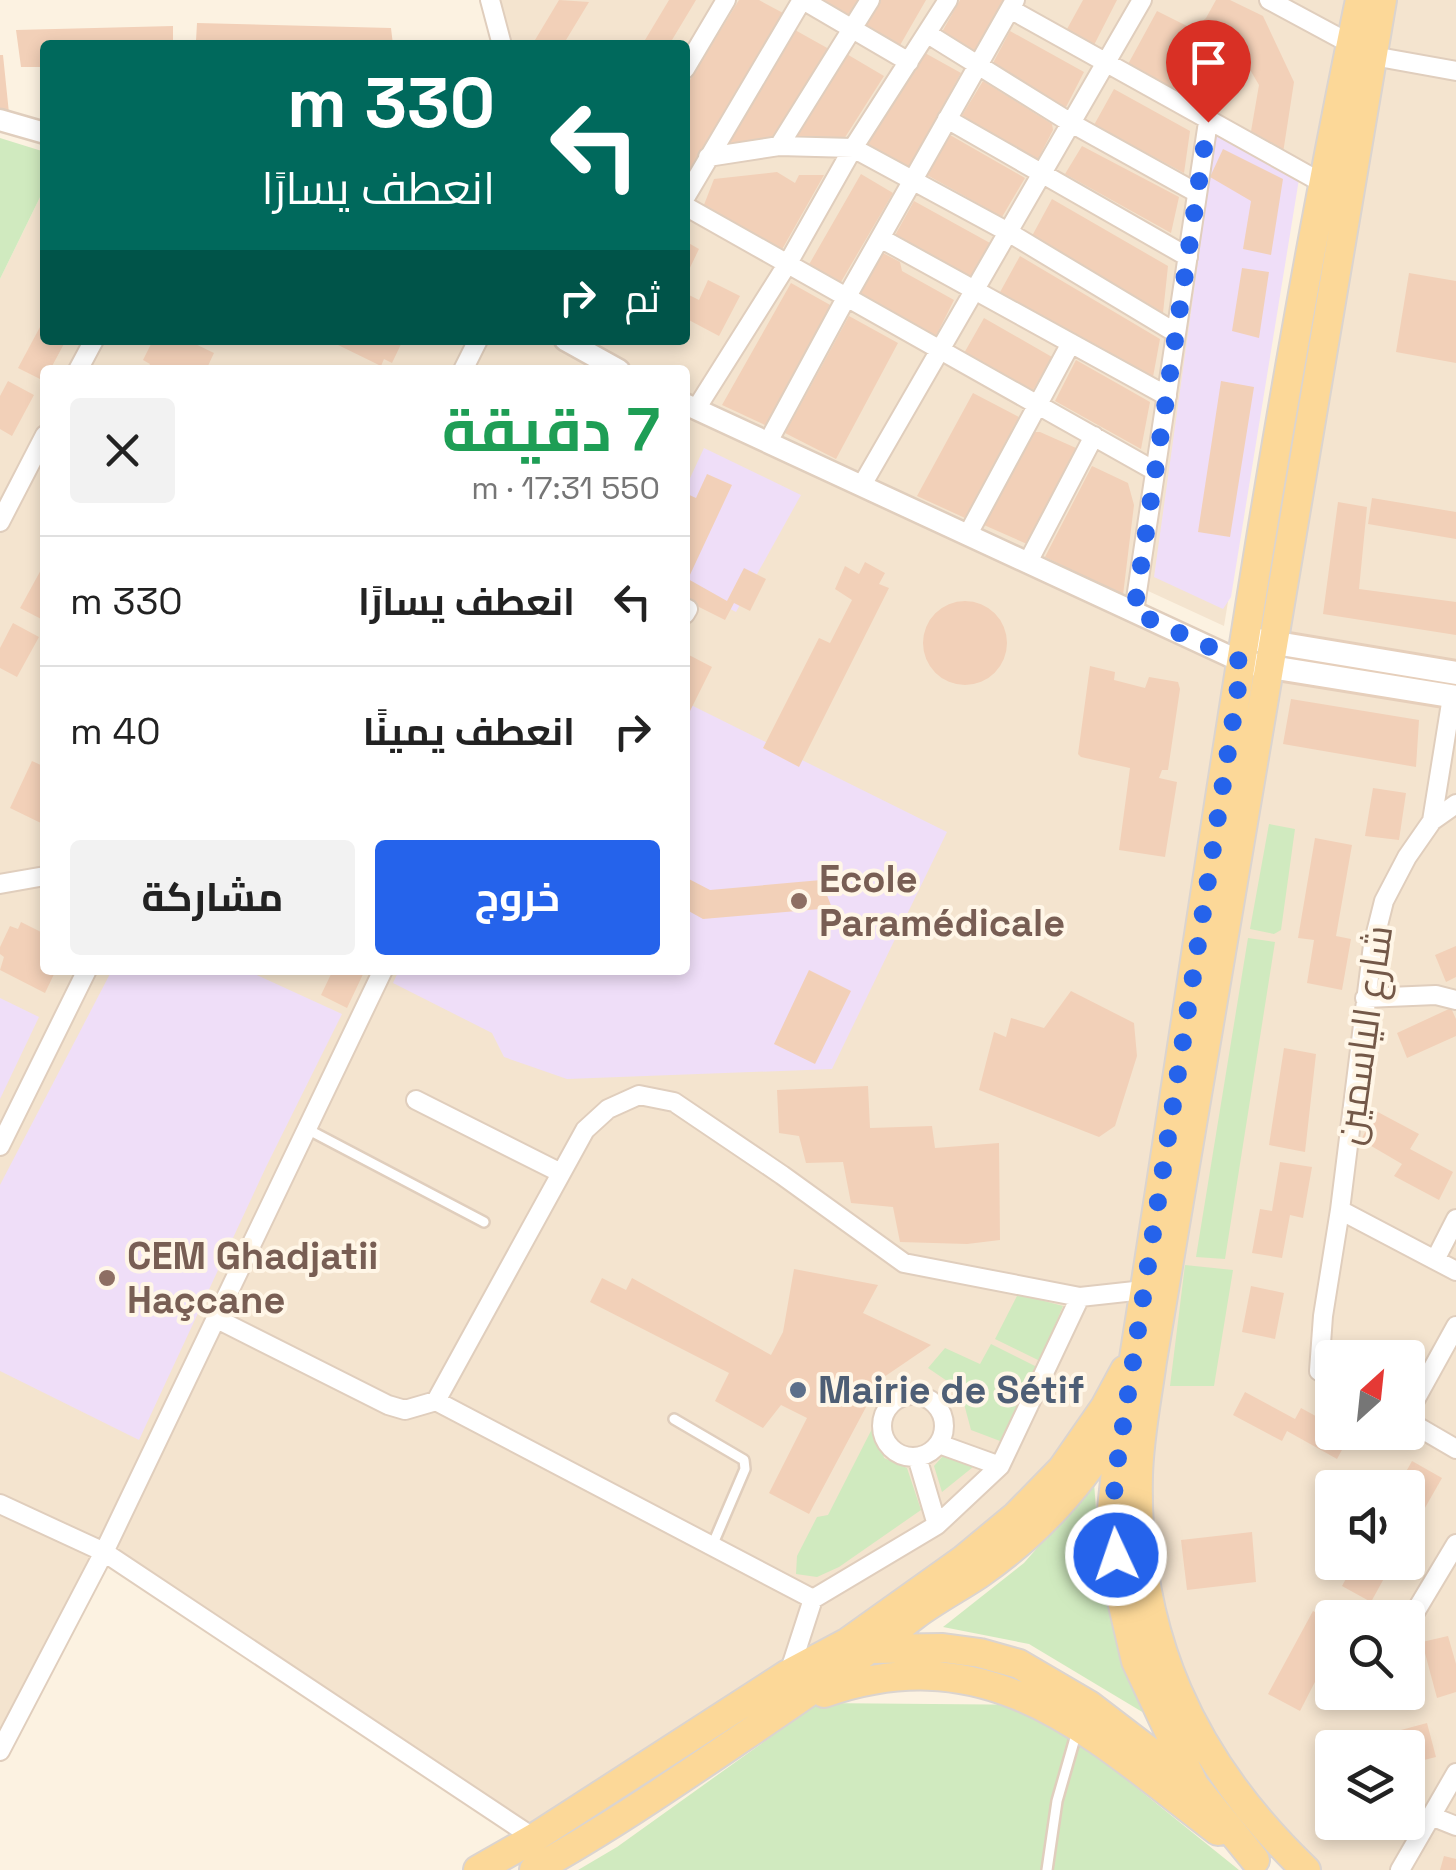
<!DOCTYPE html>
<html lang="ar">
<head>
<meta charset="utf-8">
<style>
	:root { --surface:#fff; --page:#f2f2f2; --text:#222; --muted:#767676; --line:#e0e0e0; --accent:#2563eb }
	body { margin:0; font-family:"Space Grotesk",Cairo,sans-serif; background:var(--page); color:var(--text); direction:rtl; height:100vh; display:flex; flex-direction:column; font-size:38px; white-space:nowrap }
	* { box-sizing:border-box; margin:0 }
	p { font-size:32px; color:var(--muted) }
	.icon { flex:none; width:55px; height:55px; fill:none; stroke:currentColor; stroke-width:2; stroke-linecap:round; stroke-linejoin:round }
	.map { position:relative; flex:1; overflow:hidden; direction:ltr }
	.side { position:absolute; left:40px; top:365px; width:650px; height:610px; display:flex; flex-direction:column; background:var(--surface); border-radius:10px; box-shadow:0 5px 15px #0003; direction:rtl }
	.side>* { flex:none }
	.guide { position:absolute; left:40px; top:40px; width:650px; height:305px; border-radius:10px; box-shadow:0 5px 15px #0003; direction:rtl; background:#00695c; color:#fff; overflow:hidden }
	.needle { width:65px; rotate:27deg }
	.controls { position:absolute; left:1315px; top:1340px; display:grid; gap:20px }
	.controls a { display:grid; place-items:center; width:110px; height:110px; border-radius:10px; background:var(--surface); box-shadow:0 5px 15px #0003; font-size:50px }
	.pin { position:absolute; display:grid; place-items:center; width:85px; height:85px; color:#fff; margin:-102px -42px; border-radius:50% 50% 50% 0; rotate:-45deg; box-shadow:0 0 10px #0007 }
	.pin .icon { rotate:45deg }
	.me { position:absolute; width:110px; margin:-55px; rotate:357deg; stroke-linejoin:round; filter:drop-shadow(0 0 8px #0008) }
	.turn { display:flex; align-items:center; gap:35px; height:210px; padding:0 30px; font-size:45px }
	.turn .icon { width:130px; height:130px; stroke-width:2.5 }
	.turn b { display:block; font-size:70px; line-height:85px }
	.then { display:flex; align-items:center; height:95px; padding:0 30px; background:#0003; gap:20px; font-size:38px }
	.round { display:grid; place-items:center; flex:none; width:105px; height:105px; border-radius:10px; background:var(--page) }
	.headline { display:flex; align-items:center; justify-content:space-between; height:170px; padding:0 30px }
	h1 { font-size:60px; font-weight:700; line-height:75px; color:#1e9e55 }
	.action { display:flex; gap:20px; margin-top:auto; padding:20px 30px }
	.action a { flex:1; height:115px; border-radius:10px; background:var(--accent); color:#fff; font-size:40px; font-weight:700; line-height:115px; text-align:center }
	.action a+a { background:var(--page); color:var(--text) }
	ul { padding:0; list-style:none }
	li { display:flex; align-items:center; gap:30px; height:130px; padding:0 30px; border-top:2px solid var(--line) }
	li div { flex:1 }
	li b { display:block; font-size:38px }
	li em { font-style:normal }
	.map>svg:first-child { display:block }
	.residential { fill:#f4e4cf; fill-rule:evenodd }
	.education { fill:#efdef8 }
	.green { fill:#d0eabf }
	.building { fill:#f2d0b8 }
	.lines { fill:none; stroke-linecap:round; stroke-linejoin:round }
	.service-casing { stroke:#e0cebd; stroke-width:14 }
	.minor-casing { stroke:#e0cebd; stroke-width:22 }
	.tertiary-casing { stroke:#e0cebd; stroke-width:25 }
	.secondary-casing { stroke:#e6cfbb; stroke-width:28 }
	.primary-casing { stroke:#dbd4cf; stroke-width:32 }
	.service { stroke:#fff; stroke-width:9 }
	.minor { stroke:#fff; stroke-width:18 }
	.tertiary { stroke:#fff; stroke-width:20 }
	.secondary { stroke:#fff; stroke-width:22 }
	.primary { stroke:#fcd898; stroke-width:28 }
	.route { stroke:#2563eb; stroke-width:18; stroke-dasharray:0 32.4 }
	.education-dot { fill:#8d6e63; stroke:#fff6e7; stroke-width:4 }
	.service-dot { fill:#5c6f8a; stroke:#fff6e7; stroke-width:4 }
	.labels { text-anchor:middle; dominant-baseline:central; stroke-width:8; stroke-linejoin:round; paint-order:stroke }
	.education-label { font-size:38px; font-weight:bold; fill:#785e54; stroke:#fff6e7; text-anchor:start }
	.street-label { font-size:38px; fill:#735848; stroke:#fff6e7 }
	.service-label { font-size:38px; font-weight:bold; fill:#4e5e75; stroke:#fff6e7; text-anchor:start }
</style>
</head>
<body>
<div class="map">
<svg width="1456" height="1870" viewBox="0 0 1456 1870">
	<rect width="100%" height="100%" fill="#fcf2e1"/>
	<!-- residential -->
	<path class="residential" d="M496,0h855l-7,36 -17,-9 -4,13 12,8 -23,121 -12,-5 -76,462 -91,-42 -3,16 -445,-206v-24h-48l-55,-30h103v-295h-178z
		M1391,0h65v66l-74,-14z
		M1381,63l75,14v587l-171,-27z
		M45,187v153h502l54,30h-556v600h331l-279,585 -97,185v-1461z
		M685,414l548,254 -97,616 -57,8 -174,-34 -229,-161 -72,9 -174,296 376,200 -20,63 -255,165 -420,-280 277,-580h297v-344l8,-15 -8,-9z
		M1278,678l178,29v1163h-137l-98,-116 -58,-118 -17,-164zM1332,1358h76v74h-76zM1332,1488h76v74h-76zM1332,1618h76v74h-76zM1332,1748h76v74h-76z
		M640,1101l33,6 229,161 171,32 -76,159 -51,-18 4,-17 -3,-12 -7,-12 -11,-7 -24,-2 -19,12 -9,22 3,14 12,17 21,6 17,61 -117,70 -368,-194 145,-266 21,-19z
		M1135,1297l-8,51 -71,115 -98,90 -159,105 19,-56 187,-134 79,-167z
		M888 1426a25 25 0 1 1 50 0a25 25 0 1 1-50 0Z
		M940,1450l50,18 -50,48 -16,-55z"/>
	<!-- education -->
	<path class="education" d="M1216,133l83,46 -68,418 -8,12 -69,-32z
		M704,448l97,47 -65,117 -51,-26v-97z
		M685,702l262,130 -115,237 -265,10 -63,-22 -12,-24 -99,-50 6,-13h286z
		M112,970h134l96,44 -76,153 -127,273 -139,-69v-186z
		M0,998l39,19 -39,82z"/>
	<!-- green -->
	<path class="green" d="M0,138l45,14v35l-45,92z
		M1269,824l26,5 -14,101 -7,4 -24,-5z
		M1248,938l27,4 -50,317 -29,-2z
		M1185,1265l48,5 -19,116h-44z
		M1018,1294l45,12 -23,55 -45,-22z
		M991,1344l46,23 -37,74 -29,-11 -8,-30 -13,-17 -22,-15 17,-20 35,16z
		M876,1421l8,37 23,10 14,42 -82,57 -22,10 -21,-3 1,-18 20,-39 11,-2z
		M952,1454l26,9 -36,29 -8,-26 8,-9z
		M1094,1483l8,103 42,127 -115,-69 -86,-17 81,-64z
		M818,1703l216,2 205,165h-661l39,-23z"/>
	<!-- building -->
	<path class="building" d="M559,0l30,2 -26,43h-31z
		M669,0h27l-27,45h-27z
		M739,0h20l24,13 -91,158 -7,-4v-79z
		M820,0h38l-9,17z
		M876,0h50l-27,47 -39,-22z
		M960,0h45l-30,52 -33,-20z
		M1083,0h34l-23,45 -27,-16z
		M1216,0h14l33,16 31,66 -11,71 -33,-16 9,-52 -20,-34 7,-4 -24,-20 -10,-2 -14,15 -25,50 -46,-24 30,-55 36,18 13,-11z
		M197,23l194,5 2,17h-348v22h-24l-5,-37 157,-4v15h23z
		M795,30l34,19 -56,93 -46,4z
		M1010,31l74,41 -19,37 -72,-46z
		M845,53l39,23 -40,63 -50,-1z
		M925,53l36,20 -52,95 -44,-23z
		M0,55h3l7,68 -10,-3z
		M983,81l69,43 1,6 -16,31 -76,-44z
		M1114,89l76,42 -6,42 -90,-48z
		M950,135l75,43 -23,39 -75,-42z
		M1082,146l97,51 -8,36 -106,-59z
		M1223,149l60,30 -12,76 -28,-6 8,-48 -41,-24z
		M777,172l18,11 4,-8h25l-44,78 -78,-43 12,-31z
		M861,174l32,19 -55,94 -31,-19z
		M1052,199l116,67 -5,47 -131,-77z
		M914,201l76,42 -21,38 -76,-42z
		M685,241l14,8 -14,29z
		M883,253l17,9 2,9 52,29 -20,40 -78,-44z
		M1020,256l140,83 -7,38 -154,-83z
		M1242,268l27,4 -10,66 -27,-7z
		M1409,273l47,8v82l-60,-11z
		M708,280l32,16 -21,40 -34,-18v-25l14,7z
		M791,283l41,23 -65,120 -45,-21z
		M849,316l49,27 -62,116 -51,-26z
		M984,318l68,39 -20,35 -69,-37z
		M40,327l5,3v10h21l-16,30h-5l-1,11 -26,-13z
		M153,340h34l27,13 -8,17h-59l3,-6 -7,-4z
		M335,340h68l-11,23 -8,-4 -3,7 -47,-23z
		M1076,360l74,42 -9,47 -86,-48z
		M8,381l26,14 -22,41 -12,-7v-33z
		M1221,381l33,6 -24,150 -32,-5z
		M973,393l46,24 -54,101 -48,-22z
		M1033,432h7l36,16 -49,96 -43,-19z
		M1092,466l36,17 6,22 -11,90 -78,-38z
		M707,474l25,11 -44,94 39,22 17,-33 22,11 -16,32 -16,-8 -9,17 -40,-20v-107l11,5z
		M1372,498l84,14v27l-88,-15z
		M1338,502l29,5 -8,82 97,13v33l-133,-21z
		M865,562l20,11 -6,11 10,4 -90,179 -36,-19 56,-110 11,5 22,-43 -17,-11 10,-23 14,8z
		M42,568l3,2v51l-25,-13z
		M923 643a42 42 0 1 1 84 0a42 42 0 1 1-84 0Z
		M13,623l26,14 -22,40 -17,-9v-20z
		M689,655l23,12 -27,54v-58z
		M1090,666l25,6 -1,8 31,8 4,-11 29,5 2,7 -12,81h-6l-3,8 18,4 -12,75 -46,-7 11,-82 -49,-11 -3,-3z
		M1291,699l128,21 -3,47 -133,-23z
		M32,761l13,6v58l-35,-17z
		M1373,788l33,5 -7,47 -34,-4z
		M1315,838l37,7 -16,91 15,3 -9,51 -35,-7 7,-43 -16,-2z
		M685,877l25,13 111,-10 11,28 -129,11 -18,-10z
		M21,922l24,12v36h11l-11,23 -45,-23 4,-13 -4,-3v-7l10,-21 8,3z
		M1456,946v31l-10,5 -11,-27z
		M333,970h32l-18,38 -26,-13z
		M809,970l42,21 -36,73 -41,-20z
		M1071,991l63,32 3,33 -22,70 -16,11 -120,-47 15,-58 12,5 5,-19 33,10z
		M1451,1008l5,11v17l-49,22 -10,-25z
		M1284,1048l32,6 -11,98 -36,-7z
		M868,1086l2,42 62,-2 3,22 64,-5 1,97 -33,4 -67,-2 -7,-35 -42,-4 -8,-41 -37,1 -7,-27 -20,-3 -2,-43z
		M1376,1111l43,23 -9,15 43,23 -14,28 -45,-24 8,-12 -41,-24z
		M1280,1162l32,5 -9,51 -13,-3 -8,43 -30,-5 8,-44 12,2z
		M794,1269l84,16 -15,28 68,32 -50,34 -72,135 -40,-21 38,-75 -26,-13 -18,23 -48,-27 14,-28 -139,-71 12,-24 24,12 6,-12 139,77 12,-23z
		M1251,1286l33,7 -9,46 -33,-7z
		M1245,1392l50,27 6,-11 31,17v7l18,3 -13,24 -50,-28 -5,10 -49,-26z
		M1412,1461l30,17 -24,42 -10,-5v-27h-11z
		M1252,1532l4,50 -69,8 -6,-50z
		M1355,1562h38l-22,40 -29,-16z
		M1313,1611l19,10v28l-32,62 -32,-17z
		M1448,1636l8,28v28l-19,6 -15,-56z
		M1427,1723l9,34 -28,7v-16h-74z
		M1444,1856l12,3v11h-16z"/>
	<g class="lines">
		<!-- service casing -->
		<g class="service-casing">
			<path id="service" d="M307,1129l177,93
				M674,1419l70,41 1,9 -33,77
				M1047,1870l10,-69 20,-70"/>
		</g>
		<!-- minor casing -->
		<g class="minor-casing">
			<path id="minor" d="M490,0l12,45
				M803,0l106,62
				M1269,0l104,56 83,15
				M1010,9l314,175
				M928,34l143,89 126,70
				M685,69l41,-69
				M947,119l241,138
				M779,146l91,-146
				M708,157l71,-11 74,2 155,84 168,101
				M685,198l117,-198
				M685,206l470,265
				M880,238l287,158
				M78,370l16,-30
				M463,370l15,-30
				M696,409l92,-146 65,-115 95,-148
				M768,442l78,-144 169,-298
				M862,485l280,-485
				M0,522l45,-87
				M968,534l103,-191
				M1028,562l66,-126
				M685,608l3,1 -3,5
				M1134,612l74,-490
				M1432,821l24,-17
				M0,884l45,-8
				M1365,998l71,-3 20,5
				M416,1100l145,73
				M0,1146l87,-176
				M1340,1210l95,50 21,-41
				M1435,1260l21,11
				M217,1319l171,86 17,5 31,-9 149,-271 23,-21 31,-14 35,7 108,73 122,88 176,34 64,-7
				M1332,1379l-13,-8 4,-55 17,-106 33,-265 11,-44 23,-44 25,-36 20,-124
				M882 1426a31 31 0 1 1 62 0a31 31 0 1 1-62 0Z
				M436,1401l377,198
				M1408,1413l48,-87
				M1408,1421l48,28
				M939,1444l61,22
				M917,1457l20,68
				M0,1504l104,48 430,286
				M1408,1624l48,-80
				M788,1676l25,-77 124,-74 63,-59 80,-169
				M1365,1694l1,-2
				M0,1751l104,-199 279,-582
				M1431,1816l25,10
				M1400,1870l56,-97"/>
		</g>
		<!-- tertiary casing -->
		<g class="tertiary-casing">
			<path id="tertiary" d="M0,120l45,13
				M565,340l54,30
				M685,404l557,258"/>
		</g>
		<!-- secondary casing -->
		<g class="secondary-casing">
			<path id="secondary" d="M1246,638l210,35
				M1252,664l204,33"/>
		</g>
		<!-- primary casing -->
		<g class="primary-casing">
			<path id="primary" d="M869,1649l74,-1 37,5 39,11 70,41 102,78
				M824,1693c169,-59 269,43 394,138
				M1255,1860l-61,-75 -58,-124 -16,-69 -9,-73 5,-48c80,-491 142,-984 244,-1471
				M478,1870l56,-32 254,-164 60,-32 115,-82 53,-44 46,-47 43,-62 20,-37
				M534,1870c72,-40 138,-85 206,-131 59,-40 118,-80 175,-124 20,-15 43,-27 64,-41 56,-39 106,-91 138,-151
				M1306,1870c-115,-110 -172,-236 -168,-395 1,-38 9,-77 14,-114l230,-1361"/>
		</g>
		<!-- service -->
		<use href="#service" class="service"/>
		<!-- minor -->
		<use href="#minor" class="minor"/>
		<!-- tertiary -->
		<use href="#tertiary" class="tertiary"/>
		<!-- secondary -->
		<use href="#secondary" class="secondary"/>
		<!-- primary -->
		<use href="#primary" class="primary"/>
	</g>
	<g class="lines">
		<!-- route -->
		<path class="route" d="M1116,1555l-4,-36 4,-48 126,-809 -108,-50 74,-490"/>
	</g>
	<!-- markers -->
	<g class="education-dot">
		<circle cx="799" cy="901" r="10"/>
		<circle cx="107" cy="1278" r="10"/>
	</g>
	<circle class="service-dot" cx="798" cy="1390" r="10"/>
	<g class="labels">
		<!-- education labels -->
		<g class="education-label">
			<text x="819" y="879">Ecole<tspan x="819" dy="44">Paramédicale</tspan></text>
			<text x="127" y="1256">CEM Ghadjatii<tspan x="127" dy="44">Haçcane</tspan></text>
		</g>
		<!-- street labels -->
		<g class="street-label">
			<text transform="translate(1364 1035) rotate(-82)">شارع الياسمين</text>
		</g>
		<!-- service labels -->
		<g class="service-label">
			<text x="818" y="1390">Mairie de Sétif</text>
		</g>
	</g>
</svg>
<div class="controls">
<a><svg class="needle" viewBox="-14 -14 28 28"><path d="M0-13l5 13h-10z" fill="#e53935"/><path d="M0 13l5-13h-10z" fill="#767676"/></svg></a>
<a><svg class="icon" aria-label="sound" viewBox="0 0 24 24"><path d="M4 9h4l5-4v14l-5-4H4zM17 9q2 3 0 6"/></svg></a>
<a><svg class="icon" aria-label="search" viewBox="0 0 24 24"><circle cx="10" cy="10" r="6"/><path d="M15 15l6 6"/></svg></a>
<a><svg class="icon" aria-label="layers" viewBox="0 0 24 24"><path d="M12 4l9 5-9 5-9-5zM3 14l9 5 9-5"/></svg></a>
</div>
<div class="pin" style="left:1208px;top:122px;background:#d93025"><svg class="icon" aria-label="arrive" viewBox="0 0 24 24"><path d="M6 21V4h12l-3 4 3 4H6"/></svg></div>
<svg class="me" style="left:1116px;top:1555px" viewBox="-20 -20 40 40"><circle r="17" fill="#2563eb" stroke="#fff" stroke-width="3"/><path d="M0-11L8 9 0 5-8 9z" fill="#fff"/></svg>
<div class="guide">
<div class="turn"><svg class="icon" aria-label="left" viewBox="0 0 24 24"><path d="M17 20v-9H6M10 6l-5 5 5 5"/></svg><div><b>330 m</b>انعطف يسارًا</div></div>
<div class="then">ثم<svg class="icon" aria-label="right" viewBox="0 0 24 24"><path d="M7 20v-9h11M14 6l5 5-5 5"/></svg></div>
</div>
<section class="side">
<div class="headline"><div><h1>7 دقيقة</h1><p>550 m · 17:31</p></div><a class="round"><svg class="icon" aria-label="close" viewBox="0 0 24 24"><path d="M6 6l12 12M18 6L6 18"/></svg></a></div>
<ul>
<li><svg class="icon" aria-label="left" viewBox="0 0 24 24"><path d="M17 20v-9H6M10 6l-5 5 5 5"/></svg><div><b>انعطف يسارًا</b></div><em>330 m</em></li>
<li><svg class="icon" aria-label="right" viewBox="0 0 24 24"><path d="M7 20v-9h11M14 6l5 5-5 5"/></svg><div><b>انعطف يمينًا</b></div><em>40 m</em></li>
</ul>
<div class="action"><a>خروج</a><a>مشاركة</a></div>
</section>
</div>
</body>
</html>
